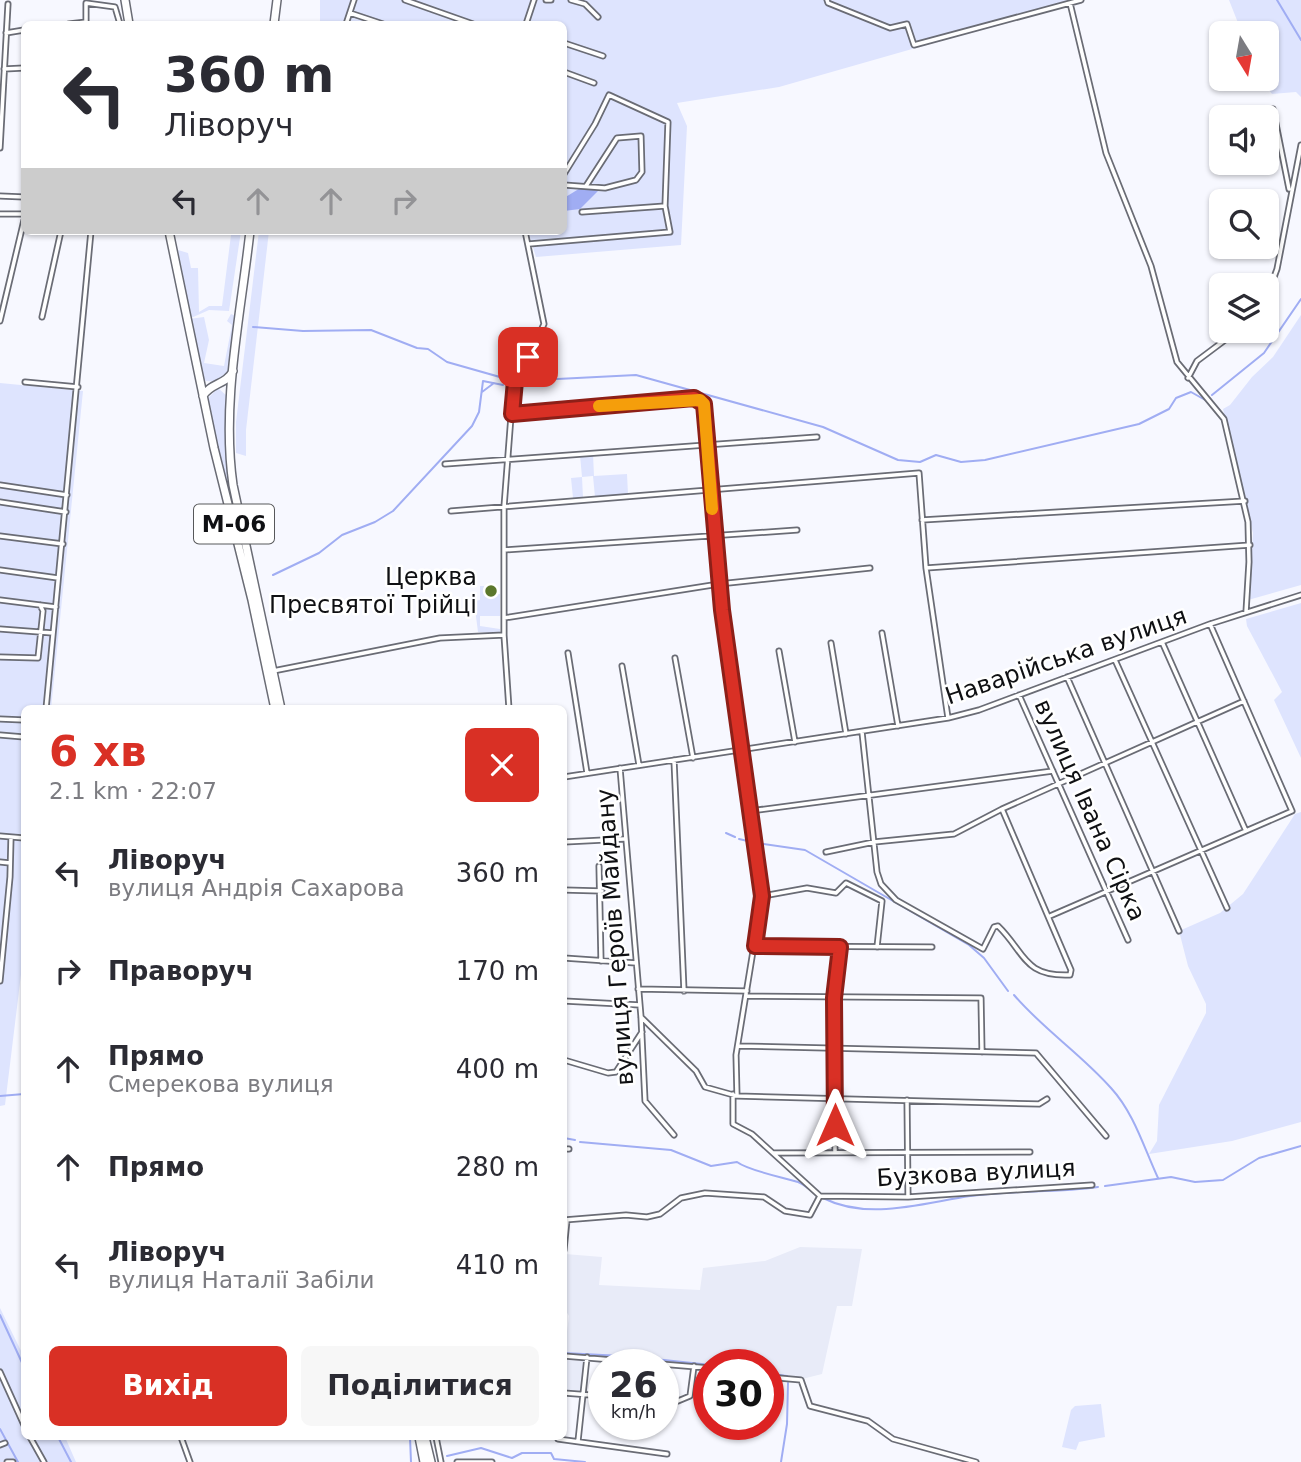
<!DOCTYPE html>
<html lang="uk">
<head>
<meta charset="utf-8">
<style>
	:root { --surface:#fff; --page:#f7f7f7; --text:#2b2b33; --muted:#7c7c81; --accent:#d93025 }
	body { margin:0; font-family:"DejaVu Sans",sans-serif; background:var(--page); color:var(--text); height:100vh; display:flex; flex-direction:column; font-size:26px; white-space:nowrap }
	* { box-sizing:border-box; margin:0 }
	p { font-size:23px; color:var(--muted) }
	.icon { flex:none; width:38px; height:38px; fill:none; stroke:currentColor; stroke-width:2; stroke-linecap:round; stroke-linejoin:round }
	.map { position:relative; flex:1; overflow:hidden }
	.details { position:absolute; left:21px; top:705px; width:546px; height:735px; display:flex; flex-direction:column; background:var(--surface); border-radius:10px; box-shadow:0 2px 5px #0004 }
	.details>* { flex:none }
	.hud { position:absolute; left:21px; top:21px; width:546px; height:214px; border-radius:10px; box-shadow:0 2px 5px #0004; background:#fff; color:var(--text); overflow:hidden }
	.needle { width:46px; rotate:169deg }
	.buttons { position:absolute; left:1209px; top:21px; display:grid; gap:14px }
	.buttons a { display:grid; place-items:center; width:70px; height:70px; border-radius:10px; background:var(--surface); box-shadow:0 2px 5px #0004; font-size:35px }
	.speed { position:absolute; left:588px; top:1349px; display:flex; gap:14px; font-size:35px; font-weight:700; text-align:center }
	.speed>* { display:grid; place-content:center; width:91px; height:91px; border-radius:50%; background:var(--surface); box-shadow:0 2px 5px #0004; line-height:1 }
	.speed small { font-size:18px; font-weight:400 }
	.speed .limit { border:10px solid #d22; background:#fff; color:#111 }
	.pin { position:absolute; display:grid; place-items:center; width:60px; height:60px; color:#fff; margin:-30px; border-radius:14px; box-shadow:0 4px 10px #0006 }
	.me { position:absolute; width:77px; margin:-38px; rotate:0deg; stroke-linejoin:round; filter:drop-shadow(0 0 5px #0008) }
	.turn { display:flex; align-items:center; gap:24px; height:147px; padding:0 28px; font-size:32px }
	.turn .icon { width:91px; height:91px; stroke-width:2.5 }
	.turn b { display:block; font-size:49px; line-height:60px }
	.lanes { display:flex; align-items:center; height:66px; padding:0 28px; background:#0003; justify-content:center; gap:35px; direction:ltr }
	.lanes .off { opacity:.35 }
	.round { display:grid; place-items:center; flex:none; width:74px; height:74px; border-radius:10px; background:var(--page) }
	.headline { display:flex; align-items:center; justify-content:space-between; height:119px; padding:0 28px }
	h1 { font-size:42px; font-weight:700; line-height:52px; color:var(--accent) }
	.primary-button { display:flex; gap:14px; margin-top:auto; padding:14px 28px }
	.primary-button a { flex:1; height:80px; border-radius:10px; background:var(--accent); color:#fff; font-size:28px; font-weight:700; line-height:80px; text-align:center }
	.primary-button a+a { background:var(--page); color:var(--text) }
	ul { padding:0; list-style:none }
	li { display:flex; align-items:center; gap:21px; height:98px; padding:0 28px }
	li div { flex:1 }
	li b { display:block; font-size:26px }
	li em { font-style:normal }
	.map>svg:first-child { display:block }
	.built { fill:#e8ebf8 }
	.green { fill:#dee4fe }
	.water { fill:#a0adf3 }
	.lines { fill:none; stroke-linecap:round; stroke-linejoin:round }
	.stream { stroke:#a0adf3; stroke-width:2 }
	.minor-casing { stroke:#6a6c75; stroke-width:7 }
	.highway-casing { stroke:#6a6c75; stroke-width:10 }
	.minor { stroke:#fff; stroke-width:3.5 }
	.highway { stroke:#fff; stroke-width:7 }
	.route-casing { stroke:#8d1f18; stroke-width:18 }
	.route { stroke:#d93025; stroke-width:12 }
	.slow { stroke:#f59e0b; stroke-width:12 }
	.poi-dot { fill:#5b772c; stroke:#fff; stroke-width:2.5 }
	.labels { text-anchor:middle; dominant-baseline:central; stroke-width:5; stroke-linejoin:round; paint-order:stroke }
	.shield { fill:#fff; stroke:#57585a; stroke-width:2 }
	.shield-label { font-size:23px; font-weight:bold; fill:#0f1013 }
	.poi-label { font-size:24px; fill:#0f1013; stroke:#fff; text-anchor:end }
	.street-label { font-size:24px; fill:#0f1013; stroke:#fff }
</style>
</head>
<body>
<div class="map">
<svg width="1301" height="1462" viewBox="0 0 1301 1462">
	<rect width="100%" height="100%" fill="#f7f8ff"/>
	<!-- built -->
	<path class="built" d="M800,1247l62,2 -10,57h-15l-15,68 -20,5 -34,-4v-10l-59,1 -47,-5 -1,4h-56v-9l-41,-1 5,-39 -5,-8 1,-54 37,3 -3,28 101,5 3,-22 62,-7z
		M564,1359l21,1 -4,33 -17,-1z"/>
	<!-- green -->
	<path class="green" d="M320,0h764l-305,87 -102,16 10,23 -6,119 -145,12 -8,-26h36v-207h-244z
		M1229,0h72v97l-5,-5 -24,2 -11,-15h6v-46h-25z
		M217,231h24l-12,80 -20,-1 -18,8 -13,-68 10,3 3,15h7l1,44 10,-6h13l9,-71h-25l2,-3z
		M259,231h10l-23,199v26l-10,-3v-31z
		M231,314l5,2 -6,56 -9,10 -15,-1 -5,-5 -12,-57 15,-2 5,23 -5,23 20,3 8,-41 -5,-4z
		M1301,315v270l-53,15 5,-67 -30,-124 7,-4 22,-28 21,-20z
		M0,383l83,8 -32,318h-27v241l-19,155 -5,1z
		M218,388l10,9 -2,67 53,245 -72,-310z
		M593,454l1,22 33,-2 1,20 -33,3 -2,-21 -11,1 1,21h-10l-2,-20 11,-1 -2,-22z
		M480,586h4v8h16v22h-20v10l20,3v5l-22,-2 -4,-31 6,-1z
		M1301,603v155l-27,-58 8,-8 -35,-66 -1,-7z
		M1301,812v310l-69,19 -83,13 8,-13 2,-36 47,-92v-9l-18,-38 -9,-35 41,-18 23,-19 52,-80z
		M0,1308l24,49v80h41l11,25h-76z
		M1101,1404l4,33 -26,5 -3,8 -14,-3 9,-37 4,-4z"/>
	<!-- water -->
	<path class="water" d="M582,187l16,4 -18,18 -16,2v-13z"/>
	<g class="lines">
		<!-- stream -->
		<path class="stream" d="M1277,0l24,40
			M253,327l50,4 68,-1 46,18 11,1 19,13 67,19
			M518,381l118,-6 187,52 75,33 22,2 16,-7 25,7 24,-2 154,-36 30,-15 7,-11 15,-6 16,9
			M482,392l12,-9
			M1212,395l52,-42 37,-54
			M273,575l46,-22 23,-18 33,-13 18,-11 79,-85 7,-14 4,-31 20,4
			M726,833l9,4
			M739,839l13,3
			M757,843l48,7 164,95 15,13 24,33
			M1014,995c29,34 67,59 97,93 23,25 33,60 47,90
			M0,1096l24,-2
			M564,1138l11,2
			M580,1142l91,8 40,16 26,-4c12,9 45,15 61,20 7,3 13,9 20,13
			M1105,1186l66,-9 24,5 28,-2 36,-22 42,-12
			M823,1198c45,23 100,5 147,-2 42,-6 86,-3 128,-9
			M0,1315l24,52
			M564,1353l77,4
			M645,1358l66,7
			M772,1374l15,2
			M0,1429l18,33
			M58,1437l13,25
			M410,1437l1,25
			M447,1456l34,-8 31,10 10,-5h29l3,6 31,3
			M781,1462l6,-38 1,-41"/>
		<!-- minor casing -->
		<g class="minor-casing">
			<path id="minor" d="M405,0l68,24
				M546,0h5
				M571,0l14,4 13,13
				M827,0l1,3 62,25 17,-4 7,21 167,-45
				M1070,3l36,150 45,113 26,96 47,57 24,103 1,40 -3,50
				M350,13l33,11
				M69,24l17,-2
				M86,24v-21l29,4 5,17
				M346,24l8,-24
				M526,24l8,-24
				M6,33l18,-3
				M564,43l39,13
				M4,69l20,-1
				M564,72l30,11
				M1273,109l16,80
				M0,148l8,-144
				M564,185l41,3 31,-8 6,-8 -1,-36 -24,2 -31,48
				M0,196l24,1
				M582,212l83,-6
				M0,214h24
				M529,244l141,-12 -5,-26 3,-84 -59,-27 -14,29 -31,50
				M1267,296l10,-27 24,-124
				M42,317l19,-86
				M0,321l24,-101
				M1188,378l9,-17 40,-30
				M25,382l53,5
				M512,414l182,-16 10,7 18,205 40,286 -26,159 1,41
				M445,464l372,-27
				M919,473l7,95 22,150
				M0,485l67,10
				M0,502l66,10
				M451,511l468,-38
				M922,520l323,-19
				M0,536l63,8
				M504,550l293,-20
				M926,568l324,-23
				M0,570l58,8
				M0,600l56,7
				M504,618l215,-34 151,-16
				M0,629l53,4
				M882,633l16,93
				M1162,642l84,189
				M831,643l15,91
				M779,651l16,91
				M568,653l19,120
				M0,657l38,1 5,-47 -3,-6
				M675,658l18,100
				M1115,660l112,248
				M622,666l17,99
				M273,671l167,-33 64,-3
				M1067,677l112,254
				M1019,695l109,245
				M46,709l45,-478
				M509,709l-5,-74v-128l9,-117 31,-66 -19,-93
				M0,719l24,1
				M862,732l15,140 4,12 15,16 87,49 11,-22 4,-1c27,26 25,51 72,49l1,-5 -69,-161
				M0,735l24,2
				M674,760l10,231
				M620,768l21,249 4,84 29,34
				M564,777l384,-59 31,-8 231,-86 91,-29
				M750,811l303,-40
				M0,836l24,2
				M564,842l60,-3
				M826,852l48,-10 80,-8 48,-25 242,-108
				M0,862l10,1
				M599,866l2,95
				M564,890l38,1
				M763,896l44,-8 29,5 10,-10 36,18 -5,46
				M1050,916l242,-105 -82,-187
				M756,946l176,1
				M564,958l72,5
				M0,981l10,-104 1,-40
				M638,989l109,2
				M746,996l235,2 1,54
				M564,1001l76,4
				M641,1017l55,54 9,16 32,9 302,8 8,-5
				M738,1046l298,7 70,83
				M564,1060l44,13 8,-1 26,-40
				M733,1094v30l19,10 68,62
				M907,1100l1,96
				M564,1149h5
				M835,1152l-1,-154 6,-51
				M773,1153l257,-1
				M820,1196l88,1 184,-12
				M564,1220l62,-5 21,2 13,-3 21,-16 24,-5 59,4 21,14 25,4 10,-19
				M564,1250l3,-30
				M564,1356l145,12
				M0,1372l24,53
				M768,1377l33,3 9,26 58,15 25,18 83,23
				M564,1393l40,3
				M663,1400l15,1 12,-5 4,-30
				M30,1437l14,25
				M181,1437l9,25
				M436,1437l5,25
				M558,1439l109,15
				M578,1441l9,-84
				M0,1445l5,-2
				M7,1462h6
				M457,1462h35"/>
		</g>
		<!-- highway casing -->
		<g class="highway-casing">
			<path id="highway" d="M125,0l4,24
				M274,24l3,-24
				M169,231l45,217 38,152 23,109
				M250,231c-9,83 -29,171 -17,254l48,224
				M203,396c7,-13 23,-11 30,-25
				M419,1437l5,25
				M425,1437l6,25"/>
		</g>
		<!-- minor -->
		<use href="#minor" class="minor"/>
		<!-- highway -->
		<use href="#highway" class="highway"/>
	</g>
	<g class="lines">
		<!-- route casing -->
		<g class="route-casing">
			<path id="route" d="M528,357l-13,24 -3,33 182,-16 10,6 18,206 40,286 -7,50 85,1 -6,51 1,127"/>
		</g>
		<!-- route -->
		<use href="#route" class="route"/>
		<!-- slow -->
		<path class="slow" d="M599,406l101,-6 4,4 8,105"/>
	</g>
	<!-- markers -->
	<circle class="poi-dot" cx="491" cy="591" r="7"/>
	<g class="labels">
		<!-- shield labels -->
		<rect class="shield" x="194" y="504.5" width="80" height="39" rx="5"/>
		<g class="shield-label">
			<text x="234" y="524">М-06</text>
		</g>
		<!-- poi labels -->
		<g class="poi-label">
			<text x="477" y="577">Церква<tspan x="477" dy="28">Пресвятої Трійці</tspan></text>
		</g>
		<!-- street labels -->
		<g class="street-label">
			<text transform="translate(1066 656) rotate(-19)">Наварійська вулиця</text>
			<text transform="translate(1090 810) rotate(66)">вулиця Івана Сірка</text>
			<text transform="translate(615 937) rotate(-94)">вулиця Героїв Майдану</text>
			<text transform="translate(976 1173) rotate(-3)">Бузкова вулиця</text>
		</g>
	</g>
</svg>
<div class="buttons">
<a><svg class="needle" viewBox="-14 -14 28 28"><path d="M0-13l5 13h-10z" fill="#e53935"/><path d="M0 13l5-13h-10z" fill="#7c7c81"/></svg></a>
<a><svg class="icon" aria-label="sound" viewBox="0 0 24 24"><path d="M4 9h4l5-4v14l-5-4H4zM17 9q2 3 0 6"/></svg></a>
<a><svg class="icon" aria-label="search" viewBox="0 0 24 24"><circle cx="10" cy="10" r="6"/><path d="M15 15l6 6"/></svg></a>
<a><svg class="icon" aria-label="layers" viewBox="0 0 24 24"><path d="M12 4l9 5-9 5-9-5zM3 14l9 5 9-5"/></svg></a>
</div>
<div class="speed"><div>26<small>km/h</small></div><div class="limit">30</div></div>
<div class="pin" style="left:528px;top:357px;background:#d93025"><svg class="icon" aria-label="arrive" viewBox="0 0 24 24"><path d="M6 21V4h12l-3 4 3 4H6"/></svg></div>
<svg class="me" style="left:835px;top:1125px" viewBox="-20 -20 40 40"><path d="M0-17L14 15 0 8-14 15z" fill="#d93025" stroke="#fff" stroke-width="4"/></svg>
<div class="hud">
<div class="turn"><svg class="icon" aria-label="left" viewBox="0 0 24 24"><path d="M17 20v-9H6M10 6l-5 5 5 5"/></svg><div><b>360 m</b>Ліворуч</div></div>
<div class="lanes"><svg class="icon" aria-label="left" viewBox="0 0 24 24"><path d="M17 20v-9H6M10 6l-5 5 5 5"/></svg><svg class="icon off" aria-label="ahead" viewBox="0 0 24 24"><path d="M12 20V5M6 11l6-6 6 6"/></svg><svg class="icon off" aria-label="ahead" viewBox="0 0 24 24"><path d="M12 20V5M6 11l6-6 6 6"/></svg><svg class="icon off" aria-label="right" viewBox="0 0 24 24"><path d="M7 20v-9h11M14 6l5 5-5 5"/></svg></div>
</div>
<section class="details">
<div class="headline"><div><h1>6 хв</h1><p>2.1 km · 22:07</p></div><a class="round" style="background:#d93025;color:#fff"><svg class="icon" aria-label="close" viewBox="0 0 24 24"><path d="M6 6l12 12M18 6L6 18"/></svg></a></div>
<ul>
<li><svg class="icon" aria-label="left" viewBox="0 0 24 24"><path d="M17 20v-9H6M10 6l-5 5 5 5"/></svg><div><b>Ліворуч</b><p>вулиця Андрія Сахарова</p></div><em>360 m</em></li>
<li><svg class="icon" aria-label="right" viewBox="0 0 24 24"><path d="M7 20v-9h11M14 6l5 5-5 5"/></svg><div><b>Праворуч</b></div><em>170 m</em></li>
<li><svg class="icon" aria-label="ahead" viewBox="0 0 24 24"><path d="M12 20V5M6 11l6-6 6 6"/></svg><div><b>Прямо</b><p>Смерекова вулиця</p></div><em>400 m</em></li>
<li><svg class="icon" aria-label="ahead" viewBox="0 0 24 24"><path d="M12 20V5M6 11l6-6 6 6"/></svg><div><b>Прямо</b></div><em>280 m</em></li>
<li><svg class="icon" aria-label="left" viewBox="0 0 24 24"><path d="M17 20v-9H6M10 6l-5 5 5 5"/></svg><div><b>Ліворуч</b><p>вулиця Наталії Забіли</p></div><em>410 m</em></li>
</ul>
<div class="primary-button"><a>Вихід</a><a>Поділитися</a></div>
</section>
</div>
</body>
</html>
